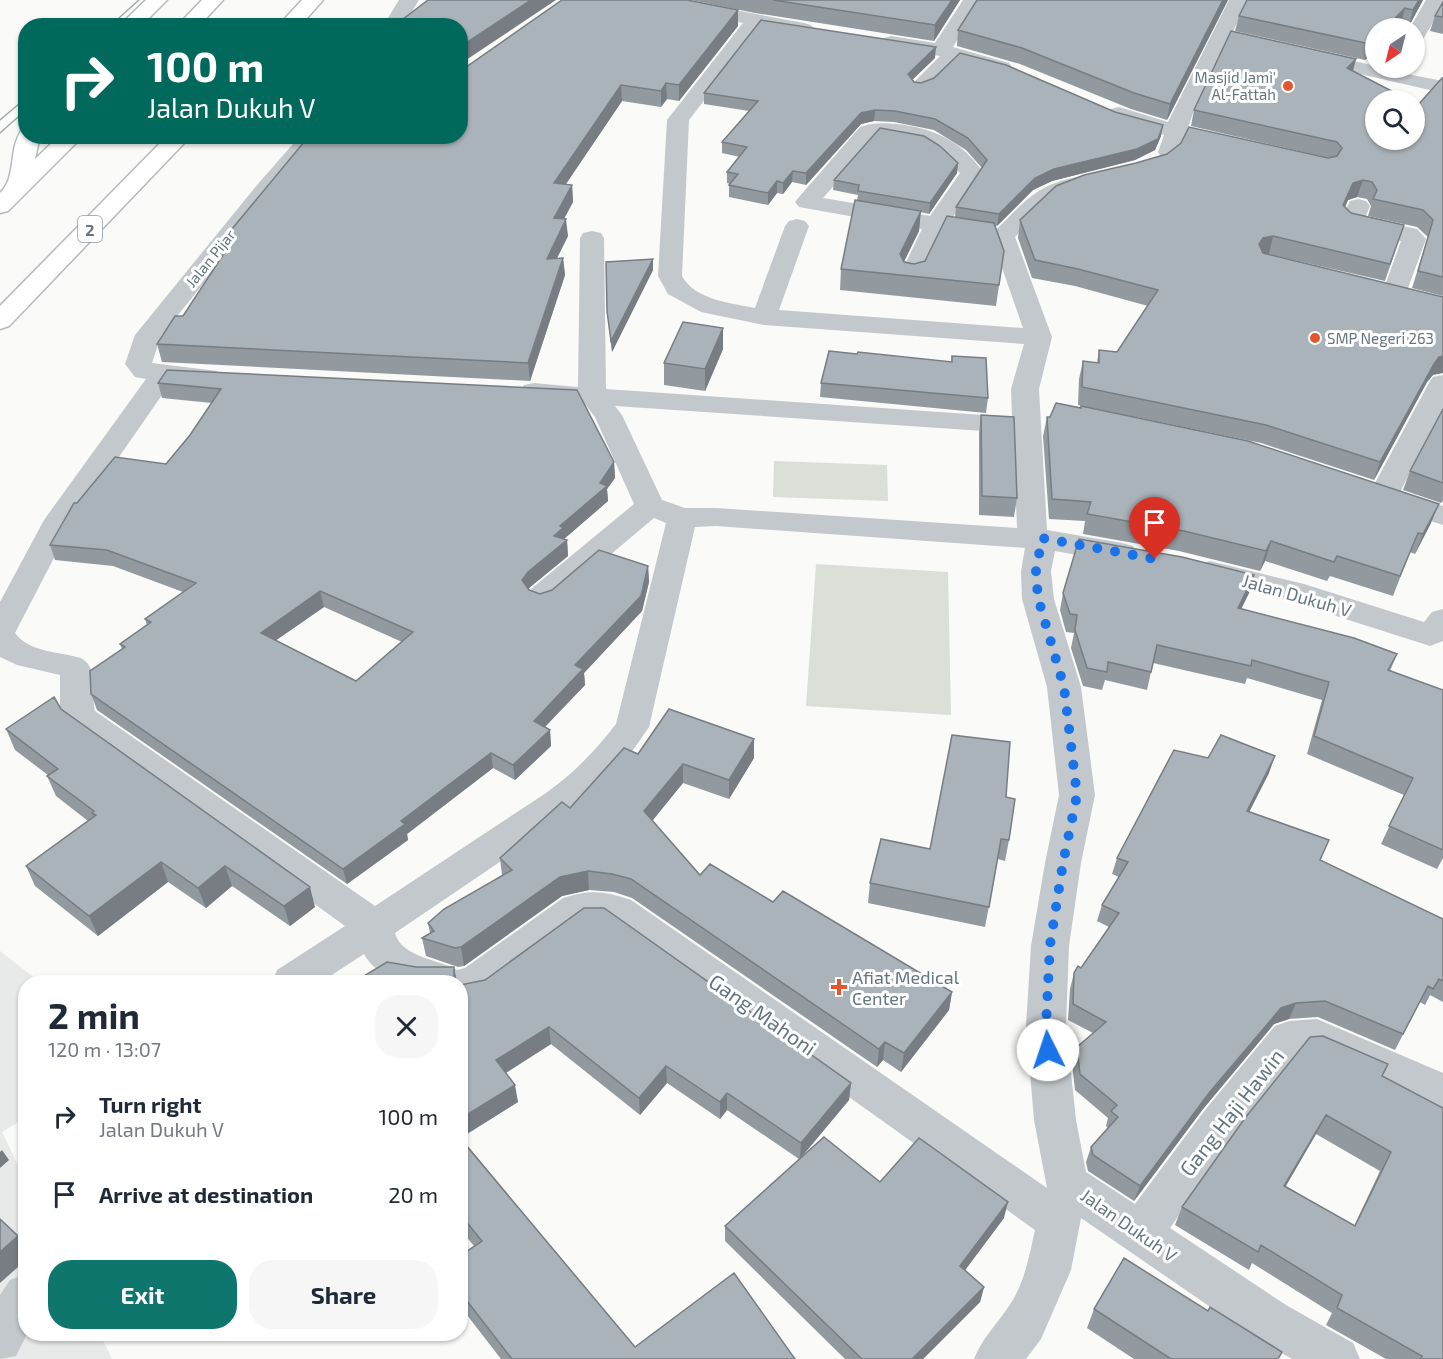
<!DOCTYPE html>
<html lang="en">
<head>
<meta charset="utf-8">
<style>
	:root { --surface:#fff; --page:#f6f6f7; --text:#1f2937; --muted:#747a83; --accent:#0f766e }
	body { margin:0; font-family:"Exo 2",sans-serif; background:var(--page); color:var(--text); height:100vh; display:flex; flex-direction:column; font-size:22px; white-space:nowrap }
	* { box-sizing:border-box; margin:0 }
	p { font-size:20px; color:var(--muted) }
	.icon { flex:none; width:33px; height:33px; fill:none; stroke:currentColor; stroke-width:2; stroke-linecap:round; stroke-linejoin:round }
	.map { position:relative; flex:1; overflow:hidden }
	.details { position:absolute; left:18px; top:975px; width:450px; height:366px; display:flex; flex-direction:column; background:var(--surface); border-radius:24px; box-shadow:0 2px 4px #0004 }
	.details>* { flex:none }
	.banner { position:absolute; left:18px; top:18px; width:450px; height:126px; border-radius:24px; box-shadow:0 2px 4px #0004; background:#00695c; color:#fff; overflow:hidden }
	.needle { width:39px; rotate:215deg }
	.fabs { position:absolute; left:1365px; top:18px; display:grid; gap:12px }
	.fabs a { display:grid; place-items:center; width:60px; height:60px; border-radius:50%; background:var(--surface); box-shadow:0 2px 4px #0004; font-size:30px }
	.pin { position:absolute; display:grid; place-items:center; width:51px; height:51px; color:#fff; margin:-62px -26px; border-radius:50% 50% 50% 0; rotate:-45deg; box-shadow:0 0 6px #0007 }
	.pin .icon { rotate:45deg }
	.me { position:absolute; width:66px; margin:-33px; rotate:356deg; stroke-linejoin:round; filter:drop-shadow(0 0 4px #0008) }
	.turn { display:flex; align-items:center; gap:21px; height:126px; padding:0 30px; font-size:27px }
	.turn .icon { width:78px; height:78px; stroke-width:2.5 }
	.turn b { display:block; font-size:42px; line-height:51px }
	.round { display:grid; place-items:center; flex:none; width:63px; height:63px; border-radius:24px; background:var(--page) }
	.headline { display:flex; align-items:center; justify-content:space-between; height:102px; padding:0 30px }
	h1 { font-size:36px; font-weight:700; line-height:45px }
	.action { display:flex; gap:12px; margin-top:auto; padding:12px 30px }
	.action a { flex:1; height:69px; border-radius:24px; background:var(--accent); color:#fff; font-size:24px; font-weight:700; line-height:69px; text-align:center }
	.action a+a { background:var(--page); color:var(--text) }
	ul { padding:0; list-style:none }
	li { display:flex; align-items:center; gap:18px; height:78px; padding:0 30px }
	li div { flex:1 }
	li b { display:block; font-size:22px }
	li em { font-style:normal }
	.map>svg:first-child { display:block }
	.built { fill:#e8e9e9 }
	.green { fill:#dadfd7 }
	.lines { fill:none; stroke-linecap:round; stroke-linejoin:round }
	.motorway-casing { stroke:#b4b9bd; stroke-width:3 }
	.minor { fill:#c3c8cc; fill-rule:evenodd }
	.motorway { fill:#fff; fill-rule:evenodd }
	.tram { stroke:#a2aab0; stroke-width:1.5 }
	.wall { fill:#929a9f; fill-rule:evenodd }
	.shaded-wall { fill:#777d82 }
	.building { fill:#aab3b9; stroke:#777d82; stroke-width:1.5; fill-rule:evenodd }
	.route { stroke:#1a73e8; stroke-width:10; stroke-dasharray:0 18 }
	.poi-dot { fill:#e4572e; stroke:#fff; stroke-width:2 }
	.labels { text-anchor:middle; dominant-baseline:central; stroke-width:6; stroke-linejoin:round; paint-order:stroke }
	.far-poi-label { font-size:15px; fill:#657683; stroke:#fff; text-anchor:end }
	.far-street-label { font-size:15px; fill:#657683; stroke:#fff }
	.shield { fill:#fff; stroke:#939fa8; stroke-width:1.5 }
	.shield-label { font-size:16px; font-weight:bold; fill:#657683 }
	.street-label { font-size:18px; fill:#657683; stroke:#fff }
	.poi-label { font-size:18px; fill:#657683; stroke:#fff; text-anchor:start }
	.near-street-label { font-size:21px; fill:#657683; stroke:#fff }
</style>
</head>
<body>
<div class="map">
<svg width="1443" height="1359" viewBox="0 0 1443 1359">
	<rect width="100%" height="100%" fill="#fafaf8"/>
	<!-- built -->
	<path class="built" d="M0,951l40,31h-14l-1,136 -23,14 23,48 1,154h74l12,25h-112z"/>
	<!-- green -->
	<path class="green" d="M774,461l113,4 1,36 -115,-4z
		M816,564l132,8 3,143 -145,-9z"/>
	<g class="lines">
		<!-- motorway casing -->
		<g class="motorway-casing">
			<path id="motorway" d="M146,0h21l-26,26h-22z
				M202,0h21l-24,26h-22z
				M302,0h21l-23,26h-22z
				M26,130v6h14l-5,23 24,-23h24l-75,75 -8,2v-20c17,-16 8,-42 21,-62z
				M167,136h24l-182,190 -9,3v-23z"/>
		</g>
		<!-- minor -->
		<path class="minor" d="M399,0h20l-16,26h-20z
			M640,0h41l123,23 7,2 3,4 -3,4 -7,2 -43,-8 -72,93 -7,156c13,24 49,27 73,32l30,-82 4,-5 8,-2 8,2 4,5 -30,84 244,18 -31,-89 -6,1 -42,-7 -20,42 -3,5 -9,2 -9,-2 -3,-5 22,-46 -123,-22 -4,-5 4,-5 61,-70c13,-5 23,-4 37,-3 36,4 65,17 86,48l-32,48 45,10c24,-24 38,-43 72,-51 10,-2 18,-4 28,-2l4,5 -4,5 -28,6 -18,9 -35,35 37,100 -13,52 8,141 75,13 11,3 4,7 -4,7 -11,3 -67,-12 -4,20 3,28 27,88 14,108 -14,68 -12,83 -3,80 10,94 10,52 49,32 70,-94 70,-84 14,-5 28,-2 126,54v37l-129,-57 -14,1 -65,82 -65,92 116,77 67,38 7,16h-68l-38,-22 -173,-119 -10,52 -30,69 -15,20h-52c8,-20 21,-33 33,-50 17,-23 22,-52 28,-79l-429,-307h-21l-97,72 -28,6v-19c-34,0 -76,7 -96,-28l-43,28h-49l5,-12 68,-44 -274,-198 -11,-20v-33l-43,-10 -17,-8v-55l44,-82 102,-141 -11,-2 -10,-13 10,-29 122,-150 43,-49h23l-162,200 -9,27 65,8 3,6 -3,6 -10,2 -36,-3 -102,147 -54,104c13,19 45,19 66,25 19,11 9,34 14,53l280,195 171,-113c28,-20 49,-42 70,-69l50,-201 -12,-5 -101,85 -11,4 -11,-4 -5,-7 5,-7 103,-85 -39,-87 -11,-14 -60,-6 -4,-6 4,-6 10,-2 44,4 2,-149 3,-5 9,-2 9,2 3,5 2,151 406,28 -1,-28 13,-45 -260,-19 -63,-13 -33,-18 -10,-18 9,-156 76,-97 -93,-17 -7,-2zM878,136c44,4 51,5 82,37l-30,43 -107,-18zM615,406l398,27 4,95 -301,-20h-31l-23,-8 -40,-85zM716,526l309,22 -4,23 1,28 25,88 12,108 -14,68 -14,83 -5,80 8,94 13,68 -416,-288c-26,-9 -41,-11 -68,-2l-98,70 -8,2c-19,-11 -56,-13 -62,-37l177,-120 25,-21 23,-23 29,-42 46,-200z
			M963,0h20l-30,47 56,16 3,4 -3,4 -7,2 -44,-12c-12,13 -27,35 -45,30l-4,-4 31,-31 -49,-8 -7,-2 -3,-4 3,-4 7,-2 44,7z
			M1229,0h20l-17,33 14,4 3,4 -3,4 -7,2 -13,-3 -33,69 -5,15 48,11 3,5 -3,5 -8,2 -44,-11 -7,17 -8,2 -8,-2 -3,-5 6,-17 -53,-16 -3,-5 3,-5 8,-2 49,15z
			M1426,0h17v5l-22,38 -7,2v-17h-4z
			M1310,51l66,15v2l67,13v12l-140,-32 -3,-4 3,-4z
			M1358,199l8,2 4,5 -5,12 52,11 9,10 -22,60 -9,3 -9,-3 -4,-5 19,-53 -55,-13 -6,-7 10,-20z
			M1443,375v34l-43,83 43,14v19l-70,-22 -5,-7 61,-113 4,-6z
			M1210,561l94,23 120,38 8,-10 11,-3v32l-13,5 -144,-46 -87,-22 -4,-7 4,-7z
			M26,1274l1,60 -11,22 -16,3v-64l10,-15z"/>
		<!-- motorway -->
		<use href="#motorway" class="motorway"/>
		<!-- tram -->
		<path class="tram" d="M110,26l29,-26
			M0,120l26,-22
			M0,133l26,-23"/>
	</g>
	<!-- wall -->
	<path class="wall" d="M691,0h269l-26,41 -179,-28z
		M977,0h251l-61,120 -36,-11 -111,-45 -63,-18 1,-16z
		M1247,0h176l-14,26 -8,-2 -25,4v22l-11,10 -130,-29 4,-15z
		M1443,2v32l-13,-3 5,-15z
		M738,10v16l-59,75 -12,-2 -6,8 -39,-6 -56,83 6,1 1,17 -9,17 4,17 -11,22h6l2,17 -35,106 -368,-19 -5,-18 26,-28 41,-63 -1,-4z
		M935,58l-23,22 2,2 247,54 -6,14 -20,10 -83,21 -19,9 -36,36 -2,-1 9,26 -8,55 -156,-16 1,-21 16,-69 1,-5 -25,-5 1,-10 124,-17 -1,10 -28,41 -9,-2 -1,19 -15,30 10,3 11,-3 30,-44 1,-10 26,-39 -16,-18 -32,-20 -40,-8 -20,-1 -13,3 -55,61 -14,-3 -9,12 -6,-1 -9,12 -39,-8v-12l1,-1 -3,-1v-11l13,-15 -18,-4v-11l27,-31 -45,-7v-11z
		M1353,71l65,34 25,-27v218l-31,-8 16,-51 -11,-10 -49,-11 3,-10 -4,-7 -10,-2 -9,3 -3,7 6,6 53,12 -19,56 -117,-27 165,121 -6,7 -53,98 -113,-37 -183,-38 1,-26 4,-18 14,2 2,-13 18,2 31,-46 -73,-20 -43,-8 -14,-40 2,-18 309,-62 -138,-32 3,-16z
		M653,259v11l-41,82 -5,-41z
		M723,328v21l-18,42 -41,-6v-22z
		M857,354l94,8 1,-6 36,42 -2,15 -166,-16 1,-14z
		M167,370l447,92 1,16 -8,11 1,12 -44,38 3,1 1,16 -40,33 12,5 108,-28 1,16 -7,29 -58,62 1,12 -40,42 5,3 1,16 -36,34 -22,-12 -86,66 1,6 -61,44 -250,-174 -6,-16 31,-45 -2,-5 27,-19 -2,-6 38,-27 -70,-26 -58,-6 -5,-15 27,-42 89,-39 24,-29 22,-32 -50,-5 -4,-15zM324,607l78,35 -46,39 -80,-41z
		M1443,409v92l-2,2 -38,-13 7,-19z
		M981,415l36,83 -3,19 -35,-2v-82z
		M1047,417l384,106 -16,31 -5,-2 -17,44 -63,-20 -3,5 -62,-20 -5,10 -81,-20 -96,-17 2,-13 -36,-2 -6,-83z
		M1254,575l-5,18 -8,16 156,45 -7,17 53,19v168l-6,11 -56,-25 23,-49 -97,-41 15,-54 -75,-22 -2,6 -92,-21 -6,27 -42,-10 -3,10 -19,-4 -12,-38 3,-15 -8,-1 -6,-22 3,-17z
		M61,709l254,198 -25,19 -58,-40 -26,22 -38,-26 -70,54 -63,-50 -9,-20 62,-45 -32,-25 -9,-20 1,-1 -33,-25 -9,-21z
		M638,754l116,4 -25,41 -46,-16 -31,37 48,55 73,27 179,90 -3,18 -48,62 -18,-12 -6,7 -245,-169 -18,-6 -25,-2 -27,6 -98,70 -6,1 -32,-11 -4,-18 8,-5 -2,-10 74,-48 -2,-17 70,-50z
		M1269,773l-20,39 72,49 122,58v83l-13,-7 -5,10 -5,-3 -25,48 -77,-33 -29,2 -15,5 -71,85 -69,92 -46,-30 -2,-9 5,-15 17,-19 -2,-2 2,-8 -33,-28 -3,-27 5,-16 16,-14 -25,-13 2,-31 4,-16 7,-5 28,-41 -12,-6 5,-16 17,-28 -7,-3 5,-16z
		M1006,797l3,43 -4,21 -7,-2 -13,68 -117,-24 2,-20 60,-34z
		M460,985l391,98 -2,17 -48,57 79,25 124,36 -39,52 19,17 -4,15 -57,57h-78l-120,-118v-15l74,-67 -72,-49 -7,9 -53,-36 -27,32 -89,-71 -45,29 12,29 -57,36 174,209 160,12h-294l-41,-53v-50l14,-10 -14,-17z
		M1382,1076l61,283h-57l-60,-34 6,-12 -80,-50 -3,7 -74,-45 7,-18zM1316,1134l64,37 -26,55 -68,-40z
		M1094,1309l114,2 70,48h-144l-47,-31z"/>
	<!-- shaded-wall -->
	<path class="shaded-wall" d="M531,0h25l-96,64v-17z
		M952,0h8l-26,41 1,-16z
		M1223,0h5l-61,120 3,-16z
		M1419,0h4l-14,26 4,-16z
		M1405,8l-4,16 -5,4h-11z
		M738,10v16l-59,75v-16z
		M1376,39v11l-11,10 5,-16z
		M936,47l-1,11 -28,27 1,-11z
		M1356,59l-4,16 -5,-7z
		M666,83l1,16 -6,8v-16z
		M621,85l1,16 -67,99 -1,-17z
		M875,110l-1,11 -13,3 -55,61v-12l55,-60z
		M1163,125l-2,11 -6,14 -20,10 -83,21 -19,9 -36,36 2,-12 36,-36 19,-9z
		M958,163l-1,10 -28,41 1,-11z
		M793,171l-1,11 -9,12v-11z
		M1363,180l-6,17 -9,3 -10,22 5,-17 10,-22z
		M777,181v12l-9,12v-12z
		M572,185l1,17 -18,33 -1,-17z
		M921,211l-2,20 -21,43 2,-20z
		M566,219l2,17 -20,40 -1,-17z
		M1273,236l-4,18 -15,8 5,-18 4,-6z
		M563,258l2,17 -35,106 -2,-18z
		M653,259v11l-41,82 -1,-11z
		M723,328v21l-18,42v-22z
		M1443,356v17l-10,2 -6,7 -53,98 6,-18 54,-98 5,-7z
		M614,462l1,16 -8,11 1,12 -44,38 3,1 1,16 -38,31 -6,9 -2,-16 32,-44 6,-10 40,-43z
		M1439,504l-8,19 -16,31 8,-20z
		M1271,541l-6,20 -5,10 6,-20z
		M648,566l1,16 -7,29 -58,62 1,12 -50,52 -1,-16z
		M1254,575l-5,18 -16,33 5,-18z
		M320,591l4,16 -59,41 -4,-15z
		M550,730l1,16 -36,34 -2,-15z
		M754,739v19l-25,41v-19z
		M491,753l2,15 -86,66 1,6 -61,44 -4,-15 58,-48z
		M1275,756l-6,17 -28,55 6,-17z
		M683,764v19l-38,47 -1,-19z
		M161,862l7,20 -70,54 -9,-20z
		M225,866l7,20 -26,22 -8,-20z
		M588,871l1,19 -27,6 -98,70 -3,-19 99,-70z
		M310,887l5,20 -25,19 -6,-20z
		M454,967l3,15h-3z
		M952,992l-3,18 -48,62 3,-19z
		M1296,1003l-7,16 -15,5 -71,85 -69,92 6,-15 69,-93 72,-85z
		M549,1027l2,17 -52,33 -3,-17z
		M885,1042l-2,18 -6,7 2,-18z
		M666,1066l1,17 -27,32 -1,-17z
		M851,1083l-2,17 -49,59 1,-16z
		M515,1085l3,17 -58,36v-19z
		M727,1093v17l-7,9v-17z
		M1326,1115l-10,19 -41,70 9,-18z
		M2,1150l7,10 -9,8v-16z
		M1008,1202l-4,16 -47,63 3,-15z
		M18,1236l8,12v12l-26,23v-31z
		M984,1287l-4,15 -57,57h-11z"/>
	<!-- building -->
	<path class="building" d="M428,0h103l-71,47v-21h-66z
		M562,0h125l51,10 -59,75 -13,-2 -5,8 -40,-6 -67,98 18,2 -18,33 12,1 -19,40 16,-1 -35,105 -371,-19 18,-28h8l44,-67h-4l9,-20 77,-93h151v-68l6,-1z
		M773,0h179l-17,25z
		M977,0h246l-53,104 -36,-11 -112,-45 -64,-18z
		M1247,0h172l-6,10 -8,-2 -20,20h-9v11l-6,5 -131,-28z
		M1443,2v15l-8,-1z
		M761,20l175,27 -28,27 6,8 7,1 13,-5 26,-25 46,12 109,47 48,13 -5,14 -21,10 -83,20 -19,9 -36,36 -43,-7 31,-47 -19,-22 -33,-19 -40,-8 -20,-1 -14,3 -55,60 -13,-2 -10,12 -6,-2 -9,12 -39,-8 9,-11 -11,-2 20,-25 -25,-5 36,-41 -54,-8z
		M1231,31l125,28 -9,9 62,32h-33v40h38v-37l4,2 24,-27h1v199l-25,-6 15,-51 -10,-10 -50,-11 4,-9 -5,-8 -9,-2 -10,3 -10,22 8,8 53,12 -14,39 -117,-28 -10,2 -4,6 4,9 180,44v59l-4,1 -5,7 -54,98 -114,-37 -184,-38 1,-26 16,2v-13l18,2 41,-62 -80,-21 -43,-9 -15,-40 36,-34 28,-11 52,-12 31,-9 14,-11 8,-16 139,31 9,-2 5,-8 -5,-6 -143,-32z
		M880,128l44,8 16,10 18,17 -28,40 -72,-12 1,-6 -25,-5z
		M855,200l66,11 -21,43 4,8 10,2 11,-3 22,-45 47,7 10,28 -5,34 -158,-16z
		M653,259l-42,82 -4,-30 -1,-49z
		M683,322l40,6 -18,41 -41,-6z
		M829,351l28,3 1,-2 94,10v-6l34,2 2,40 -167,-15z
		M167,370l410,20 37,72 -14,21 7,3 -47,40 3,2 -9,8 13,4 -39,32 -6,8 7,10 11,4 12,-4 47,-40 49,16 -7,30 -66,69 8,4 -49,52 16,9 -37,35 -22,-12 -90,68 4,3 -62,45 -252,-175 -1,-23 35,-24 -5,-3 31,-22 -6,-3 51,-36 -89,-33 -57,-5 24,-42h3l38,-46 51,7 24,-29 31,-46 -63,-6zM320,591l93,41 -57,49 -95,-48z
		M1056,403l25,5v-2l167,35 191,63 -16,30 -5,-1 -18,43 -63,-20 -3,6 -63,-21 -5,10 -82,-20 -97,-17 4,-12 -39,-3 -5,-82h3z
		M1443,409v74l-33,-12z
		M981,415l33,2 3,81 -35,-2z
		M1079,539l103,18 72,18 -16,33 116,30 43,16 -9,16 55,20v160l-54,-24 24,-48 -99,-42 15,-54 -77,-22 -1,6 -94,-21 -6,27 -43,-10 -1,10 -20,-4 -12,-38 2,-15 -7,-1 -7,-21z
		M54,697l7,12 249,178 -26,19 -59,-40 -27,22 -37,-26 -72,54 -63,-50 70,-51 -4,-2 2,-2 -47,-35 11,-7 -52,-40z
		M669,709l85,30 -25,41 -46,-16 -39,47 56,64 10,-11 63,38 10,-11 169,101 -48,61 -19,-11 -6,7 -248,-170 -19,-5 -24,-3 -28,6 -99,70 -6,1 -33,-10 12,-7 -6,-8 16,-14 68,-39 -12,-12 62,-56 8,6 54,-60 14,6z
		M952,735l58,7 -4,55 9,2 -6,41 -8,-1 -12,68 -119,-24 11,-44 49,10z
		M1221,735l54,21 -28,55 82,29 -9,20 123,59v62l-4,-2 -6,10 -5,-3 -25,48 -78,-33 -29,2 -15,5 -72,85 -69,93 -47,-31 -2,-8 27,-30 -7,-6 6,-6 -37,-31 -3,-27 29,-25 -33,-18 1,-31 4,-7 3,2 38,-55 -17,-8 26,-43 -11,-4 57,-108 34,8z
		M584,908h20l247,175 -50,60 -74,-50 -7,9 -54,-36 -27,32 -90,-71 -53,33 19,25 -55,34v-134l25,-5z
		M387,962l29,5h38v15h-100z
		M1323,1036l65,28 -6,12 61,32v251h-22l1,-3 -85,-48 5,-13 -81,-50 -3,7 -76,-45 63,-89 65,-81zM1326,1115l65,37 -36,74 -71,-40z
		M824,1137l56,45 39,-44 89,64 -48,64 24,21 -72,72h-50l-137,-133z
		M460,1138l175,209 99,-74 61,86h-283l-52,-67v-36l22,-15 -22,-27z
		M0,1219l18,17 -18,16z
		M1124,1258l84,53 2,-4 72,45 -4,7h-107l-77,-50z"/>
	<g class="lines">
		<!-- route -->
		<path class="route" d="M1048,1050l-2,-24 4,-81 13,-82 14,-68 -13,-108 -26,-89 -2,-27 6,-33 113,21"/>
	</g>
	<!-- markers -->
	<g class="poi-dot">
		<circle cx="1288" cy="86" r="6"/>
		<circle cx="1315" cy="338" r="6"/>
		<path d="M836 978h6v6h6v6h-6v6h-6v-6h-6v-6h6z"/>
	</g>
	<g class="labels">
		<!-- far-poi labels -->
		<g class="far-poi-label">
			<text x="1276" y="77">Masjid Jami'<tspan x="1276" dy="17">Al-Fattah</tspan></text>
			<text x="1327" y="338" text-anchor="start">SMP Negeri 263</text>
		</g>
		<!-- far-street labels -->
		<g class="far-street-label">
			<text transform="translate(210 258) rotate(-51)">Jalan Pijar</text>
		</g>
		<!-- shield labels -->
		<rect class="shield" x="78" y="216" width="24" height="26" rx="4.5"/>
		<g class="shield-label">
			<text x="90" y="229">2</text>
		</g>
		<!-- street labels -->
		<g class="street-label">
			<text transform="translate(1297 595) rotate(16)">Jalan Dukuh V</text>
			<text transform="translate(1129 1225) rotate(35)">Jalan Dukuh V</text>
		</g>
		<!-- poi labels -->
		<g class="poi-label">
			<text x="852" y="977">Afiat Medical<tspan x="852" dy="21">Center</tspan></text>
		</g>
		<!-- near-street labels -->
		<g class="near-street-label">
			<text transform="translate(763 1014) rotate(35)">Gang Mahoni</text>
			<text transform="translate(1231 1112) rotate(-52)">Gang Haji Hawin</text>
		</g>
	</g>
</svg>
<div class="fabs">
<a><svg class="needle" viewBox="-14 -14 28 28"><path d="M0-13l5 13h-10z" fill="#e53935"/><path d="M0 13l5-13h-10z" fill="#747a83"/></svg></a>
<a><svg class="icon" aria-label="search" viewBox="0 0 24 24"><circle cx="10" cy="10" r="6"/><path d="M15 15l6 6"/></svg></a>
</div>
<div class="pin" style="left:1155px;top:559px;background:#d93025"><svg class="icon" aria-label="arrive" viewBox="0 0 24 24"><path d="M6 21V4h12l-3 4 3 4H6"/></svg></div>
<svg class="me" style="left:1048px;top:1050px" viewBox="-20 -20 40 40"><circle r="19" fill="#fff"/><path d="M0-13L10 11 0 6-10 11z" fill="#1a73e8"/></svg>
<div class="banner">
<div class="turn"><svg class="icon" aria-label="right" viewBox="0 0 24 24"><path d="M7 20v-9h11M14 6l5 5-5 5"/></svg><div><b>100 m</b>Jalan Dukuh V</div></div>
</div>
<section class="details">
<div class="headline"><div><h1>2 min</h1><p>120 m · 13:07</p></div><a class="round"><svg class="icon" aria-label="close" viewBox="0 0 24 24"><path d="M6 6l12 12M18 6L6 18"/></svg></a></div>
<ul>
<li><svg class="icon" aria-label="right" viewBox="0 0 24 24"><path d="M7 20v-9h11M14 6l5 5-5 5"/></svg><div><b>Turn right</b><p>Jalan Dukuh V</p></div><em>100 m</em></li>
<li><svg class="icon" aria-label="arrive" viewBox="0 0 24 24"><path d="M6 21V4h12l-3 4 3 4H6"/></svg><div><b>Arrive at destination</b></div><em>20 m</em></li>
</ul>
<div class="action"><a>Exit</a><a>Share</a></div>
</section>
</div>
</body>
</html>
